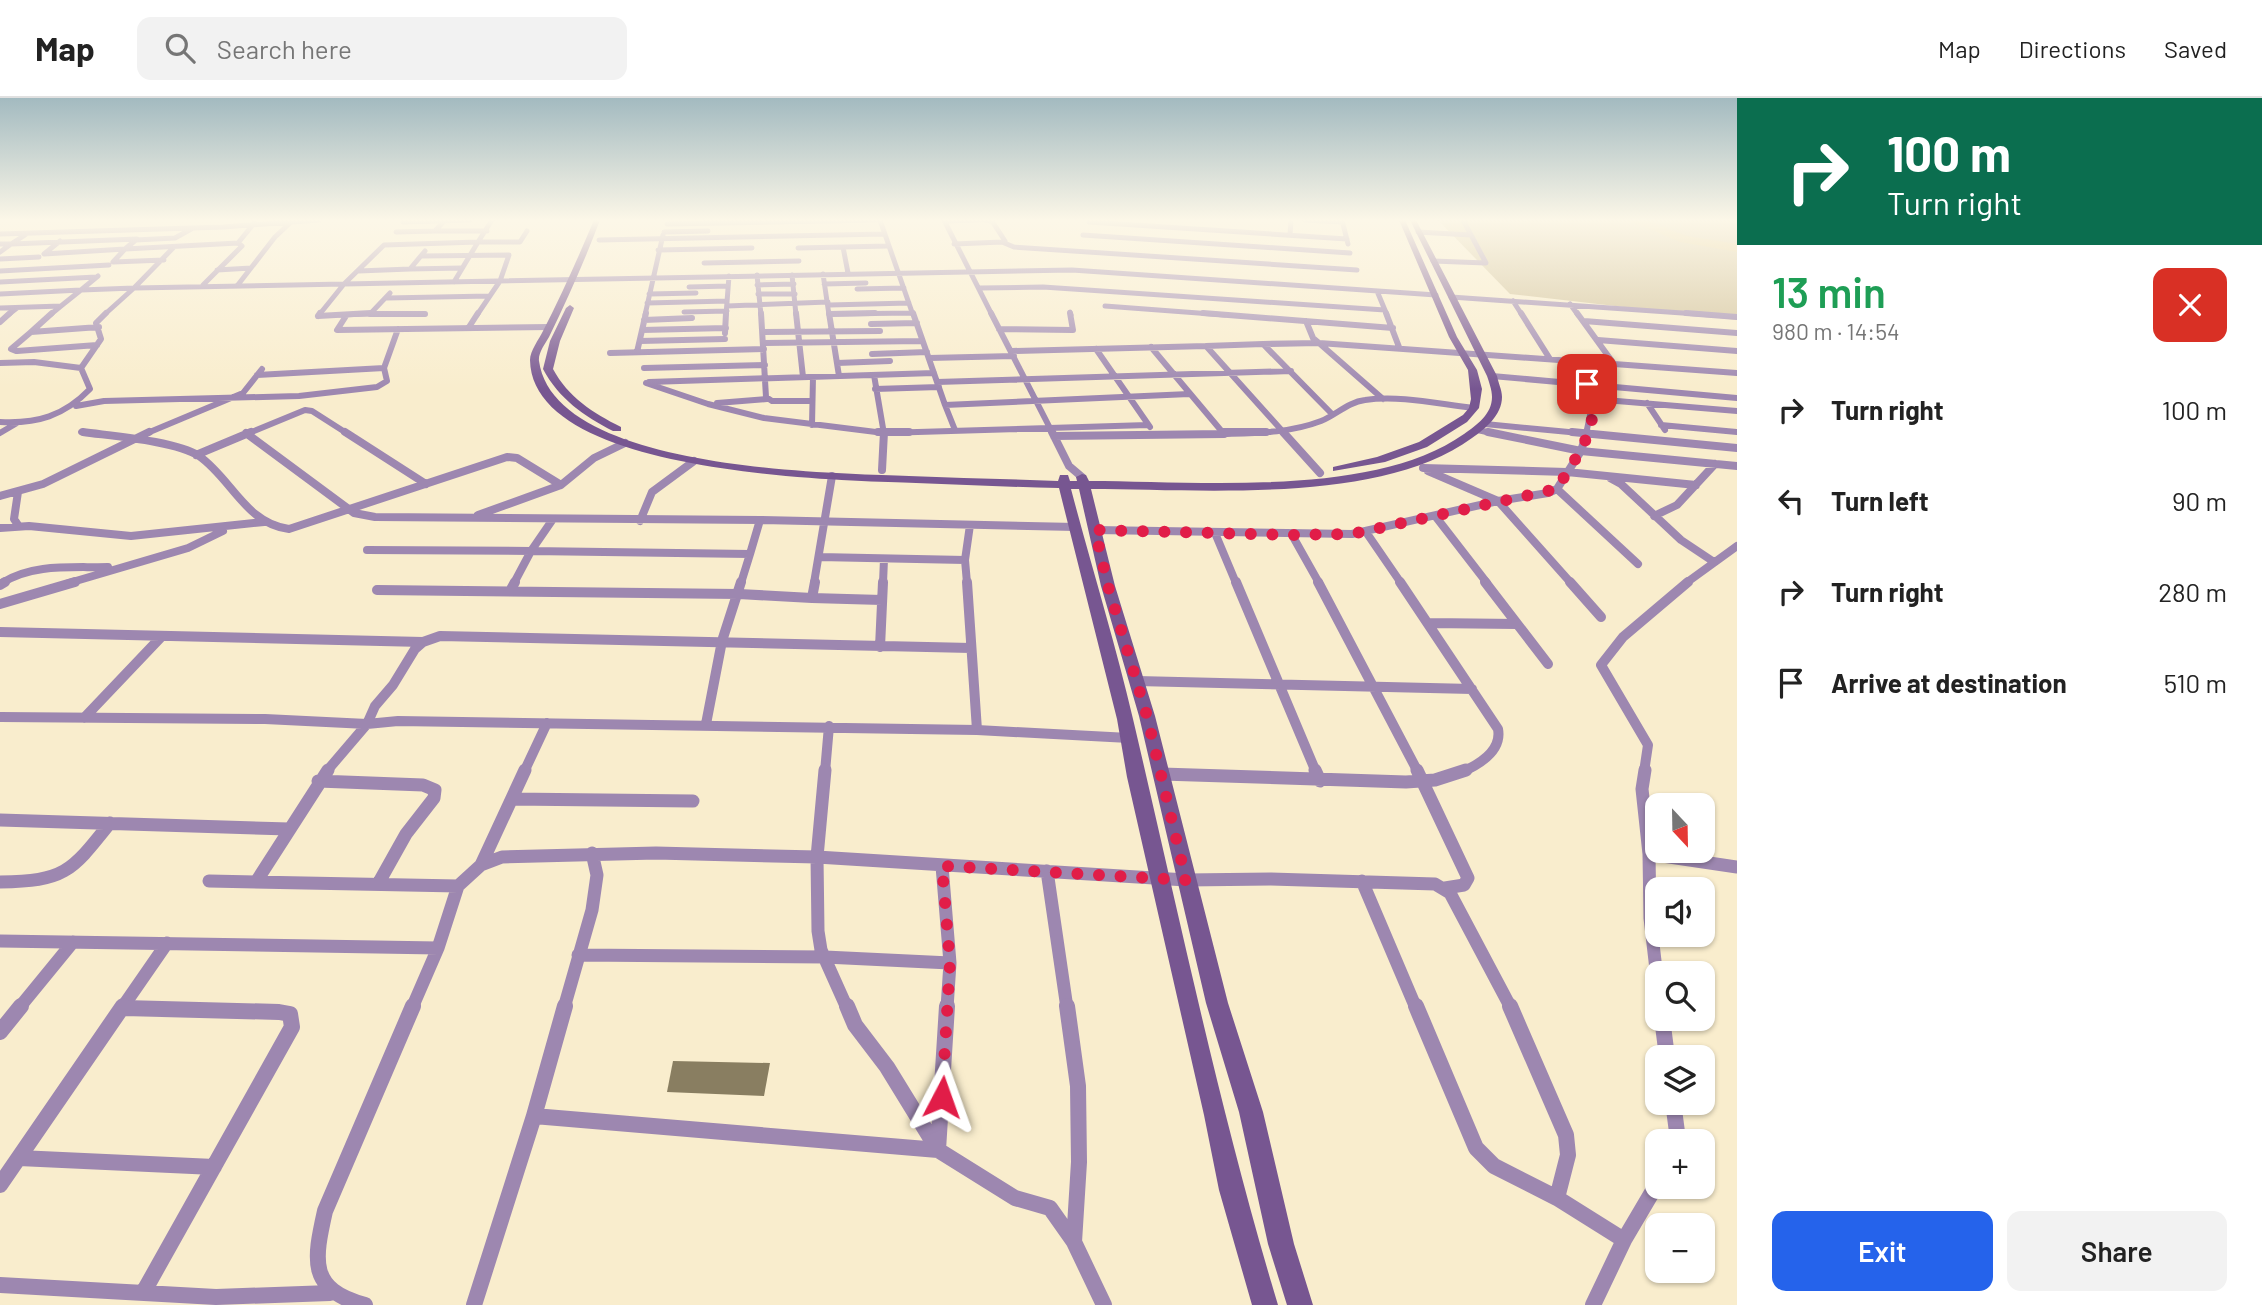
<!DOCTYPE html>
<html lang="en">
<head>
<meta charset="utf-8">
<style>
	:root { --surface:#fff; --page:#f2f2f2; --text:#222; --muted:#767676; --line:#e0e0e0; --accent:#2563eb }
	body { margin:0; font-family:Barlow,sans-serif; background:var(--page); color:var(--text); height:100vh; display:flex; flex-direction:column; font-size:26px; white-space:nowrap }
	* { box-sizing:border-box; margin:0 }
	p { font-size:23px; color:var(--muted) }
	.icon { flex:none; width:38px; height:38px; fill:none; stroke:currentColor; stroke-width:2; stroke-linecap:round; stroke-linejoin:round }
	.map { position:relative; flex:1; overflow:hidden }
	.side { display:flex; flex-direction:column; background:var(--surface); width:525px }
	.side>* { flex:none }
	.banner { background:#0b6e4f; color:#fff; overflow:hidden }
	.needle { width:46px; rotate:158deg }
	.controls { position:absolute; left:1645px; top:695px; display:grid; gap:14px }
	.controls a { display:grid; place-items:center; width:70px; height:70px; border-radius:14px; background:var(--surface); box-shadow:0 2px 5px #0004; font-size:35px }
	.pin { position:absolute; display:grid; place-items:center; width:60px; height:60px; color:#fff; margin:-30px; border-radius:14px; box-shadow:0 4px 10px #0006 }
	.me { position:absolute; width:77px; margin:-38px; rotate:4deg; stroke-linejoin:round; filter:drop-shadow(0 0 5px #0008) }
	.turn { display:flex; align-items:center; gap:24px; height:147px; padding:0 35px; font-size:32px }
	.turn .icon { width:91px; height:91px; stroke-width:2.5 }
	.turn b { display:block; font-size:49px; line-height:60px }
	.round { display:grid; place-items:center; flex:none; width:74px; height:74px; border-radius:14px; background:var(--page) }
	.overview { display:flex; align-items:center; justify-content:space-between; height:119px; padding:0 35px }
	h1 { font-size:42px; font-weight:600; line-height:52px; color:#1e9e55 }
	.primary-button { display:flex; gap:14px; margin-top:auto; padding:14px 35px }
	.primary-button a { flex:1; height:80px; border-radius:14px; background:var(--accent); color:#fff; font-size:28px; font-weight:600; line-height:80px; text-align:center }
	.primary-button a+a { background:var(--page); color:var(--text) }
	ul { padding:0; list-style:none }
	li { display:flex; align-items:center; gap:21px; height:91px; padding:0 35px }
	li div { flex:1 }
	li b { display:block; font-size:26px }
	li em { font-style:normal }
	header { display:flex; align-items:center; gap:42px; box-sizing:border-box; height:98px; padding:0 35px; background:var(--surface); border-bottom:2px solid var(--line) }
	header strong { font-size:33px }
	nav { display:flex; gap:38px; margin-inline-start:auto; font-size:24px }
	.search { width:490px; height:63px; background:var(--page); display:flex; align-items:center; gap:18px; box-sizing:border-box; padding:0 24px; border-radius:14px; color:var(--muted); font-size:26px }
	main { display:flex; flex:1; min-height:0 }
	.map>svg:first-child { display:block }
	.green { fill:#d0c098 }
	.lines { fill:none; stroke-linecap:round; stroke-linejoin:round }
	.river { fill:#dbc385; fill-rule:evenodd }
	.building { fill:#897e61 }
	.street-far5 { stroke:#9d87b0; stroke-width:5 }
	.street-far4 { stroke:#9d87b0; stroke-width:6 }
	.street-far3 { stroke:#9d87b0; stroke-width:8 }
	.street-far2 { stroke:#9d87b0; stroke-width:10 }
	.street-far1 { stroke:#9d87b0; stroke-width:13 }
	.street { stroke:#9d87b0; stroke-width:16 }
	.secondary { fill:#775691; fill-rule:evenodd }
	.route { stroke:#e11d48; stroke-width:12; stroke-dasharray:0 21.6 }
</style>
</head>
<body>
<header>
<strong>Map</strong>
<div class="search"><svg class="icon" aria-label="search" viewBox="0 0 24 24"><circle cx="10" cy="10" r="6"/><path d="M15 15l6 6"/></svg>Search here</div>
<nav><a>Map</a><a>Directions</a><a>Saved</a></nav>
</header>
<main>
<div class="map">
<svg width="1737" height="1207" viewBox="0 0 1737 1207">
	<rect width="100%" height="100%" fill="#f9edcd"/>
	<!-- green -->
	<path class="green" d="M1438,122h299v100l-227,-26z"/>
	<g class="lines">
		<!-- river -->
		<path class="river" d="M1628,122h16l43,16 50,8v8l-57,-10z"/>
	</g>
	<!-- building -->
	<path class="building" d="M673,963l97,2 -6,33 -97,-4z"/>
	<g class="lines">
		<!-- street-far5 -->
		<path class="street-far5" d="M880,122l33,95
			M944,122l48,95
			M984,122l8,1 13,20 -3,1
			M1305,122l37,2
			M1342,122l6,24
			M944,123l37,-1
			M403,124l67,-2
			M1089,124l258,17
			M667,126l210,-4
			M435,133h52
			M396,134l39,-1 9,-10
			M664,134l44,-1
			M1418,134l53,3
			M0,136l223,-7 96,-7
			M25,137l-14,9 126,-5 -12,10 113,-6
			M1083,137l267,18
			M1290,137l1,-15
			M135,142l40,-2 18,-10
			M599,142l285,-6
			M60,143l-16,13 81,-5
			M0,146h11l-11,8
			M954,146l48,-2 12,5 343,23
			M174,149l-40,41 210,-4 40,-39 94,-3 14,-22
			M843,149l5,26
			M798,150l89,-2
			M125,151l-12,13 51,-2
			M658,152l94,-2
			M421,158l88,-1 -9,26 -23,34
			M0,161l39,-2
			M1433,163l53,2 -23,-43
			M704,165l95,-2
			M410,171l51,-1
			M217,172l34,-2
			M0,173l109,-6
			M358,173l52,-2 15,-18
			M823,176l6,41
			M757,177l4,40
			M792,177l4,40
			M98,178l-17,14 53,-2
			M0,184l96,-5
			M454,184l24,-40h42l7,-11
			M824,186l42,-1
			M203,187l39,-39 -4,-3 17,-21
			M757,187l37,-1
			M237,188l38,-49 16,-15
			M689,189l39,-1
			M980,190l63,-1 342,23
			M857,191l47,-1
			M1377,193l10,24
			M0,196l81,-4
			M649,196l47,-1
			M758,196h37
			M1451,199l260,18
			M387,200l102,-2
			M1513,203l9,14
			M647,205l80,-2
			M1570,206l8,11
			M829,207l80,-2
			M727,208l101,-4
			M1105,208l120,9
			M0,210l61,-2 20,-16
			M684,214l43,-1
			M1070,214l1,3
			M370,216h55
			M830,216l83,-1
			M8,217l9,-7
			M50,217l11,-9
			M104,217l30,-27
			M319,217l25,-31 728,-14 364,25
			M339,217l31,-1 20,-21
			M645,217l18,-80
			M726,217l3,-39"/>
		<!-- street-far4 -->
		<path class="street-far4" d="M52,215l-21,19 68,-5
			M761,215l5,84 6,4h40
			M796,215l7,64
			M829,215l10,63
			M913,215l32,92
			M991,215l62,121
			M1203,215l190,15
			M1386,215l13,34
			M1521,215l29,46
			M1686,215l51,4
			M370,216h55
			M830,216l45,-1
			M318,218l2,-3
			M318,218l53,-3
			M346,218l-9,14 212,-3
			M644,222l48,-2
			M1306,223l7,17 6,5 295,21 -37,-51
			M1584,223l153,12
			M0,224l10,-9
			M871,226l46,-1
			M469,229l9,-14
			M999,231l74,1 -3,-17
			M642,232l84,-2
			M763,234l117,-1
			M725,235l1,-20
			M1598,242l139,11
			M640,243l85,-2
			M764,245l158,-2
			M1263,246l56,-1 64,56
			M1151,249l73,87c32,-1 66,-1 97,-13 15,-6 27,-19 44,-21 35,-5 73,4 108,8
			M1096,251l54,78
			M16,253l-5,-2 20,-17
			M17,253l80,-6
			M1012,253l194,-5
			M637,254l9,-39
			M610,255l154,-4
			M872,256l55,-2
			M929,260l85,-2
			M1572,263l21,40 -7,33
			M0,265l34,-1 47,6
			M837,265l53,-2
			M1614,266l123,9
			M81,270l20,-29 -5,-16 10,-10
			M644,270l121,-3
			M257,277l127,-7
			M874,277l10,59
			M1492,278l245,22
			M649,284l285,-9
			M937,284l354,-11
			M646,285l62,21 56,14 120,15 264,-8
			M875,291l64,-2
			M1593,301l144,12
			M717,305l50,-4
			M1647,305l18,27
			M76,308l28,-5 195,-5 78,-9 10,-6 -3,-13 14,-39
			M0,324c37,2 64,-6 90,-33l-9,-21
			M1485,326l105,10
			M812,327l1,-48
			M1661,327l76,7
			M955,332l-10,-25 244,-11
			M1477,332l20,4
			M81,334l14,2
			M0,335l17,-10
			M145,336l98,-41 19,-24
			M247,336l58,-24 7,1 36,23
			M1285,336l-79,-88 57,-2 69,70"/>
		<!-- street-far3 -->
		<path class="street-far3" d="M83,334c28,4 93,9 116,24 32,22 47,68 90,73l218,-72 10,1 44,27
			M345,334l81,52
			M878,334h31
			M1052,334l17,34 13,11
			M1223,334h43
			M1283,334l37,41
			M1488,334l93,19 156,15
			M1572,334l165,16
			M246,335l108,80 21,4 385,3 316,7
			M1054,338l170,-2
			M196,357l55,-23
			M1423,370l144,4 129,13
			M882,372l2,-38
			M1428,373l70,30 73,82
			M1610,380l11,6 60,56 33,22
			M1557,391l81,75
			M18,394l-4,27 4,6
			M0,398l43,-12 106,-52
			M478,417l83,-30 33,-27 31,-15
			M1654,418l23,-11 38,-41
			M1436,419l51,66
			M553,421l-22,32 219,3 -9,29
			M640,423l12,-29 42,-31
			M0,430l29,-2 102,10 133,-14
			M1095,432l257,4 146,-33 50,-8 9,-4 24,-38 6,-19
			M1366,434l35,51
			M1215,435l21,50
			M1292,437l27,48
			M367,452l164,1 -17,32
			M750,456l10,-34
			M819,459l146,3
			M2,485c31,-20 71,-15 106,-16
			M69,485l119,-35 35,-17
			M814,485l18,-107
			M883,485l1,-24
			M967,485l-2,-23 5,-35
			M1686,485l51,-37"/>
		<!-- street-far2 -->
		<path class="street-far2" d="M967,484l10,148
			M1236,484l80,190
			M1318,484l100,190
			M1400,484l98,147c4,21 -18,35 -36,43
			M1485,484l63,82
			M1570,484l31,35
			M0,487l5,-3
			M377,492l362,4 73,4 3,-16
			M510,493l5,-9
			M812,500l70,2
			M0,506l75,-22
			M1429,525l88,1
			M0,534l423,10
			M880,549l3,-65
			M1137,583l335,8
			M0,619l265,2 102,5 31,-3 579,9 152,8
			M84,620l78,-82
			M706,626l16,-83 19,-59
			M326,674l41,-48 8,-18 18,-21 22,-36 8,-7 17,-6 531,12
			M524,674l23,-49
			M825,674l4,-46
			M1644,674l4,-27 -47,-80 22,-28 65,-55"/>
		<!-- street-far1 -->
		<path class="street-far1" d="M825,672l-8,87 1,74 3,19 26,58
			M1315,672l5,11
			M1417,672l51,108 -4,7 -19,3
			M1645,672l-3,19 7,65 1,64 7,60
			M1162,676l244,8 29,-2 31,-10
			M318,683l105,4 12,5 -1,8 -28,36 -28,50
			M512,701l181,2
			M0,722l289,9
			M1649,756l88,13
			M481,767l44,-95
			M942,768l8,97 -3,45
			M1047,773l20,137
			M209,783l249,5 23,-21 21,-8 154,-4 161,4 369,23 85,-1 164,5 15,9 61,115
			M1362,783l54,127
			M0,784c65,-1 71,-10 110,-59
			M256,784l72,-112
			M0,843l438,7
			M578,857l247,2 125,6
			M19,910l54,-66
			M122,910l45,-65
			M124,910h6
			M412,910l26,-60 20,-62
			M564,910l28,-98 5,-35 -5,-22"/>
		<!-- street -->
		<path class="street" d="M847,908l8,19 32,42 51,83 77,48 35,10 24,34 30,63
			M1067,908l11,80 1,76 -5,80
			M1416,908l60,142 18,18 63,32 67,42
			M1510,908l56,129 2,20 -11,43
			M124,910l155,4 11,2 2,13 -149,266
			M1662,920l5,39
			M0,934l21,-26
			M1673,1004l4,30 -3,9
			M534,1018l404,34 9,-144
			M19,1060l195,9
			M0,1087l123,-179
			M0,1187l216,12 114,-4
			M365,1207c-57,-15 -51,-45 -40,-94l88,-205
			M474,1207l60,-189 31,-110
			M1593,1207l31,-65 33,-56"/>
		<!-- secondary -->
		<path class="secondary" d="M594,122h6c-15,40 -32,78 -51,117 -4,7 -11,16 -10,24 15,109 287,112 370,115 50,2 99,3 149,5l2,-6h8l2,6h7l-1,-4 6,-3 4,1 3,6c108,0 285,17 375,-47 13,-9 28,-20 28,-37 0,-7 -3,-15 -5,-21l-77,-156h6l81,156c1,6 5,14 5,21 0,18 -17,32 -30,41 -91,67 -271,51 -381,51l24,97 40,130 73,287 35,109 31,132 19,61h-26l-19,-61 -29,-132 -33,-109 -67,-287 -38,-130 -22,-97h-8c20,76 44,153 62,230 46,196 87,394 145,586h-26l-33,-115 -15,-75 -77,-338 -10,-58 -58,-231c-48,-1 -96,-3 -143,-5 -81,-3 -384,-8 -386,-123 0,-9 9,-21 13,-29 19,-37 35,-73 51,-111z
			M1399,122h6l52,117 20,33 5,19 -3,19 -12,14 -40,25 -42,15 -52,9v-4l44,-10 42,-15 44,-27 6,-7 2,-9 -3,-29 -19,-33z
			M570,207l4,3 -14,33 -7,28c15,28 40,44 68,58v4h-8c-29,-15 -54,-32 -70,-62l7,-28 16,-33z"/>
	</g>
	<!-- sky -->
	<linearGradient id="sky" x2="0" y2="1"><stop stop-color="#a3bac0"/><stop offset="0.42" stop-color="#fcf7e8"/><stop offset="1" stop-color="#fcf7e8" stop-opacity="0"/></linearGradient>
	<rect width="1737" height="291" fill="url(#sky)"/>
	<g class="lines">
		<!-- route -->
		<path class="route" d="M942,999l8,-134 -8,-97 244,14 -39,-164 -39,-130 -13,-56 197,5 60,-1 205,-45c19,-33 48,-65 30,-105"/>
	</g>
</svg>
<div class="controls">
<a><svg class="needle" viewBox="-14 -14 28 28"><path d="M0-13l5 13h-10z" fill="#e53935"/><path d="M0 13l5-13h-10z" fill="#767676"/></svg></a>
<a><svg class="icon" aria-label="sound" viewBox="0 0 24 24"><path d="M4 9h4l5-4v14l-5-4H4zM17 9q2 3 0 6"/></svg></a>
<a><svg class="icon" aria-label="search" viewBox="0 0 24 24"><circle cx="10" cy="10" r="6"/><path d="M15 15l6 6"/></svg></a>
<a><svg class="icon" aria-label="layers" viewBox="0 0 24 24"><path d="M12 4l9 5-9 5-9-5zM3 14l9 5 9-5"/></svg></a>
<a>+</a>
<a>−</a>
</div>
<div class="pin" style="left:1587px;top:286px;background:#d93025"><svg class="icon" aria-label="arrive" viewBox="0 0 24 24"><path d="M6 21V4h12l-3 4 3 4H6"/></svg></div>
<svg class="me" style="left:942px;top:999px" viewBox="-20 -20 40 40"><path d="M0-17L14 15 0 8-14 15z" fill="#e11d48" stroke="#fff" stroke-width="4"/></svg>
</div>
<section class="side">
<div class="banner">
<div class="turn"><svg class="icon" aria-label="right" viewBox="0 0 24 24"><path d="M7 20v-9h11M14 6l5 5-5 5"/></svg><div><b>100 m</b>Turn right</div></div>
</div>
<div class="overview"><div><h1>13 min</h1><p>980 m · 14:54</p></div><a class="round" style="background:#d93025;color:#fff"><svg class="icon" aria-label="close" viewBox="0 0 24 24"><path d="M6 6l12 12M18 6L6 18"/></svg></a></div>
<ul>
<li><svg class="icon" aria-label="right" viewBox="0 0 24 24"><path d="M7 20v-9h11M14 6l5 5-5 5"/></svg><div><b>Turn right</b></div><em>100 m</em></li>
<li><svg class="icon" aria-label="left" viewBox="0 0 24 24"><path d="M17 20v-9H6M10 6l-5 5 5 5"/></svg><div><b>Turn left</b></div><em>90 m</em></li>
<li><svg class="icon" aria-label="right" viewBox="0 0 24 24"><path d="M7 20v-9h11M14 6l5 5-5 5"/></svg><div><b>Turn right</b></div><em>280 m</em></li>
<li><svg class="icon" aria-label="arrive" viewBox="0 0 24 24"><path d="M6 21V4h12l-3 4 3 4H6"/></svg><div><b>Arrive at destination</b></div><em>510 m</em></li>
</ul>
<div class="primary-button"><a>Exit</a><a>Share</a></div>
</section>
</main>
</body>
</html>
